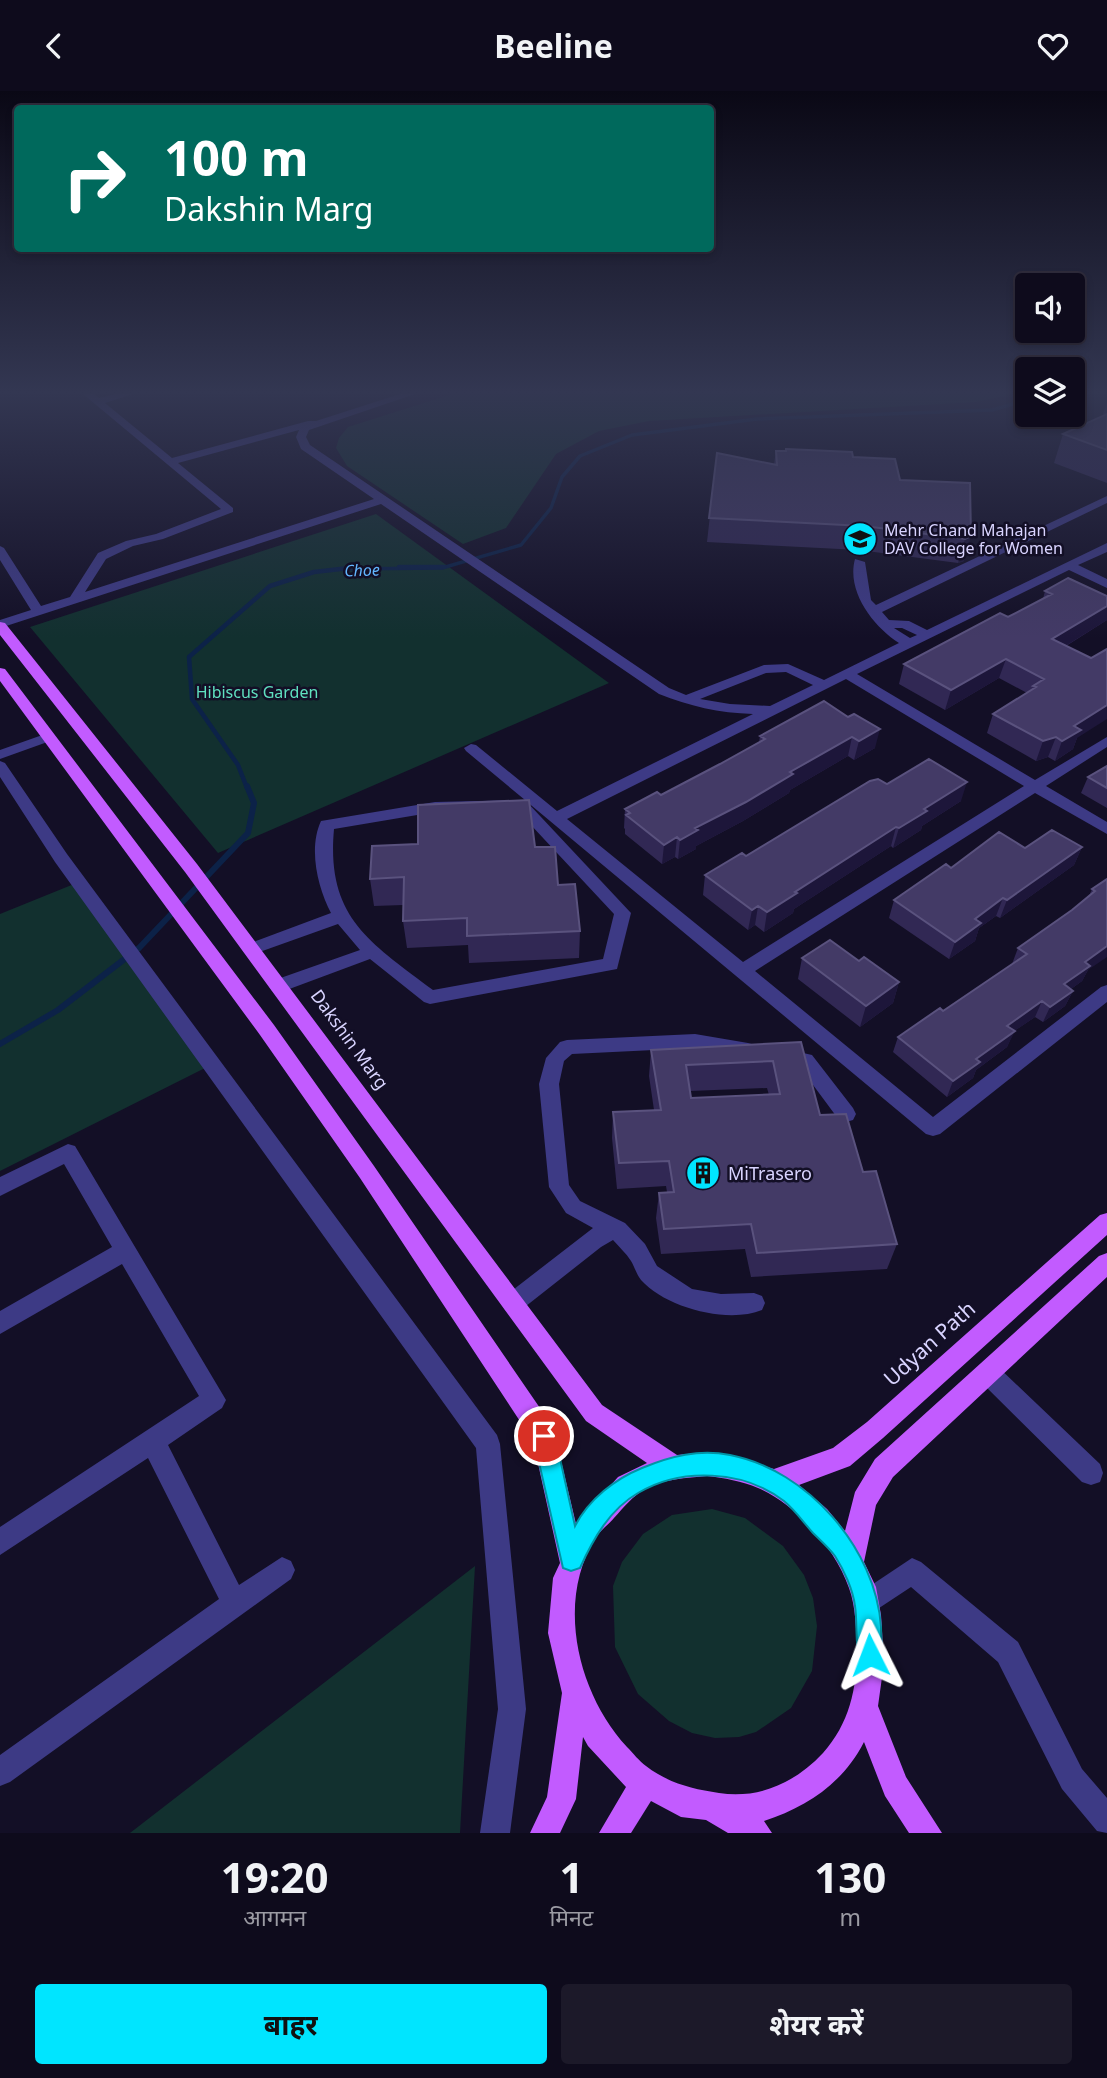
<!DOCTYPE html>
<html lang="hi">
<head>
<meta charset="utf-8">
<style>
	:root { --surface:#0e0b1c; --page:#1c1929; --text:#f1f3f6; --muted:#9b9ba3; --line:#2e2b3b; --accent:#00e5ff }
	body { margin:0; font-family:"Noto Sans","Noto Sans Devanagari",sans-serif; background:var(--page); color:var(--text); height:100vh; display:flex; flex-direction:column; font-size:26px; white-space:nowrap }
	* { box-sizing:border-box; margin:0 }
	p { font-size:23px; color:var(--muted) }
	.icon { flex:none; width:38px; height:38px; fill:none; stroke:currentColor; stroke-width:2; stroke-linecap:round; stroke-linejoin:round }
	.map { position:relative; height:1742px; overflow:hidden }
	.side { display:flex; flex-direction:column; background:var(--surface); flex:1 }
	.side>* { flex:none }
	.guide { position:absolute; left:14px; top:14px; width:700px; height:147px; border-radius:7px; box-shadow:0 4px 10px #0003,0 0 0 2px var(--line); background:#00695c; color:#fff; overflow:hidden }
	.buttons { position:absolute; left:1015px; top:182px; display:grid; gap:14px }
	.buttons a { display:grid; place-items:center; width:70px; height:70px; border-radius:7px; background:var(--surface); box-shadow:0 4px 10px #0003,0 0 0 2px var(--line); font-size:35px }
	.pin { position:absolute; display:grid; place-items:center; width:60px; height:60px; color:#fff; margin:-30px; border:4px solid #fff; border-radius:50%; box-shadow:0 2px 7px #0007 }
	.me { position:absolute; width:77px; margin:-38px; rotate:357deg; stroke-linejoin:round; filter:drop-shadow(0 0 5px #0008) }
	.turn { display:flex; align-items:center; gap:24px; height:147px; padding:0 35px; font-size:32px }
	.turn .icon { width:91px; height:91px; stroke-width:2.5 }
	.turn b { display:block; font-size:49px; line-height:60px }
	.eta { display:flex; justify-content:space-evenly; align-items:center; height:119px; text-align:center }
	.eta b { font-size:42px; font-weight:700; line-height:49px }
	.button { display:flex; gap:14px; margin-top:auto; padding:14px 35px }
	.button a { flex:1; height:80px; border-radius:7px; background:var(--accent); color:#111; font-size:28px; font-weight:700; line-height:80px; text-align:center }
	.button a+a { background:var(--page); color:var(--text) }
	header { display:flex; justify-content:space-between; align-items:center; height:91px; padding:0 35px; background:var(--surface); font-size:32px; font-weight:700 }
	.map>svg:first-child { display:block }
	.green { fill:#12302f }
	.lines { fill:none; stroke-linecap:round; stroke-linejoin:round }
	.stream-far2 { stroke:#0c2248; stroke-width:3.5 }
	.stream-far1 { stroke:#0c2248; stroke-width:4.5 }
	.stream { stroke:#0c2248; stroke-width:6 }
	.minor { fill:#3d3a85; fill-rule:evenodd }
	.major { fill:#c25bff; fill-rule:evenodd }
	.wall { fill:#312854; fill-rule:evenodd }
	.shaded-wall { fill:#1d163a }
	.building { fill:#433a66; stroke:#5a527e; stroke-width:2; fill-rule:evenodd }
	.route { fill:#00e5ff; stroke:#0095a6; stroke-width:2 }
	.labels { text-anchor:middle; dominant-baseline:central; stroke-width:5; stroke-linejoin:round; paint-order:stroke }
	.far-poi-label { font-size:16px; fill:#d9d4ff; stroke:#130f26; text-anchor:start }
	.far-water-label { font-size:16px; font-style:italic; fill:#62b6ff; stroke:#130f26 }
	.far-park-label { font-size:16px; fill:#5fe0c0; stroke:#130f26 }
	.street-label { font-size:18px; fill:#d9d4ff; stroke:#130f26 }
	.poi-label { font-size:18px; fill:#d9d4ff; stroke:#130f26; text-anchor:start }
	.near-street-label { font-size:21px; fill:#d9d4ff; stroke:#130f26 }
</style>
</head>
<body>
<header><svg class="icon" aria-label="back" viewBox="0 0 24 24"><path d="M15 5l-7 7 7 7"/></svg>Beeline<svg class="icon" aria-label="heart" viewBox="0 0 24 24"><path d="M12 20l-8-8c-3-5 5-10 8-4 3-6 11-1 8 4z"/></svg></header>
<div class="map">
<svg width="1107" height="1742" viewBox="0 0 1107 1742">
	<rect width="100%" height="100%" fill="#130f26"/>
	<!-- green -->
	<path class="green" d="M452,303h561l-37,8 -327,19 -50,10 -43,23 -50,74 -43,16 -116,-78 -11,-18 3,-10 9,-11z
		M376,423l233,169 -391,170 -188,-226z
		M79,791l126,186 -205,103v-257z
		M712,1418l33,9 38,28 21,29 9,23 4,28 -5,45 -21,37 -35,24 -17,5 -24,1 -23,-5 -23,-12 -31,-27 -23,-47 -2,-61 9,-24 21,-28 29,-19z
		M475,1475l-15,267h-330z"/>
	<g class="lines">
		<!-- stream-far2 -->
		<path class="stream-far2" d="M341,478l101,-1 79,-23 30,-37 11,-31 18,-21 52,-21 125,-16 235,-9 35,-10"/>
		<!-- stream-far1 -->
		<path class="stream-far1" d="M399,476h45
			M247,697l-9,-23 -46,-66 -3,-42 81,-71 44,-14 44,-5"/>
		<!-- stream -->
		<path class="stream" d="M0,953l58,-34 81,-62 109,-115 6,-30 -7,-17"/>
		<!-- minor -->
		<path class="minor" d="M83,303h11l5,4 17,-4h17l-28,9 67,55 136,-37h8l84,-27h15l-106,36 -3,7 4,8 359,243 17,7 78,-30 24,-1 36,16 75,-37c-25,-16 -53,-51 -44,-84l10,3 6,38 5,5 231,-109v7l-225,109 7,8 20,1 18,9 180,-87v9l-29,13 29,14v9l-38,-18 -212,104 178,106 72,-43v10l-61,39 61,36v12l-72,-41 -280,178 178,146 168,-130 6,-2v17l-167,132 -7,2 -7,-2 -400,-333 105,112 -14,56 -187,35 -6,-2 -54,-43 -86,32h-12l-3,-5 3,-5 88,-31 -22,-26 -87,31 -6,-2 -3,-4 3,-4 86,-32c-13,-25 -23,-64 -10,-92l114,-19 90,-2 -59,-49 -2,-3 7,-4 5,1 81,66 196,-97c-34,-1 -64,-8 -94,-20l-278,-190 -381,124v-8l31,-10 -31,-50v-14l4,2 37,58 29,-9 28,-44 28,-12 30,-7 65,-25zM299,339l-3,7 5,12 73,50 -289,93 21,-33 27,-13 30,-7 70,-27v-4l-55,-45zM894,537h8l15,7 -7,3zM786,581l27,13 -43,21 -40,-2 -30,-5 66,-26zM846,588l178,107 -281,176 -176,-143zM516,718l98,105 -11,45 -170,31c-64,-48 -107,-73 -99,-161l101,-17z
			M48,642l7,4 -2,3 -53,19v-9z
			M0,670l5,2 62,91 430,581 3,9 26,265 -16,124h-30l18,-124 -22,-261 -421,-586 -55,-85z
			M695,943l53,9 7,2 2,5 -2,5 -7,2 -53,-9 -123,6 -8,7 -5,23 10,101 11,16 45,22 20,21 12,22 35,23 29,5 33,-1 8,3 3,7 -3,7c-34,14 -96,-2 -121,-30 -4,-5 -7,-14 -10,-19 -5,-8 -12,-14 -18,-21l-12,7 -80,63 -8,3 -8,-3 -3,-7 3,-7 88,-68 -27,-15 -17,-26 -10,-103 7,-26 14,-16 7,-2z
			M786,958l26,6 41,53 3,6 -3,6 -7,2 -7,-2 -40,-54 -20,-5 -2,-5 2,-5z
			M68,1053l7,2 151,254 -4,8 -54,37 71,140 43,-28 9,4 4,9 -4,9 -281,203 -10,4v-31l219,-156 -71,-141 -148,97v-28l199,-131 -77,-132 -122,70v-23l112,-64 -48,-83 -64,32v-19z
			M988,1271l8,3 104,99 3,9 -3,9 -9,3 -9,-3 -102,-101 -4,-8 4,-8z
			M912,1467l9,4 97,80 64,127 25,29v35l-10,-2 -35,-42 -64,-127 -87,-75 -44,29 -9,-4 -4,-9 4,-9z"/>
		<!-- major -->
		<path class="major" d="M0,531l5,1 192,241 405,541 75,50 30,-3 17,2 50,15 59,-21 34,-26 233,-207 7,-2v22l-224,203 -33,28 -51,19 28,24 18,22 10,-39 20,-33 224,-203 8,-3v24l-214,200 -17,28 -12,57 12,25 5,28 3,48 -6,43 28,71 36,56h-33l-24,-37 -21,-54c-21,41 -57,65 -100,79l8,12h-44l-22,-13 -25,-3 -30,-16 -20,32h-32l27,-46 -38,-41 -5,-9 -7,62 -16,34h-30l17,-36 15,-104 -14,-60 5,-55 7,-15 -27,-122 -173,-263 -100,-143 -260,-354v-13l5,1 269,356 100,141 179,261 23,97 42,-47 29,-14 -61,-42 -401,-549 -185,-237zM707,1385c17,2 35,5 51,12 39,17 77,60 91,100 7,19 7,42 8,62 0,39 -8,74 -34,103 -28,30 -64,46 -104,40 -27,-4 -51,-10 -73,-27 -7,-5 -13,-13 -19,-19 -49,-53 -72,-145 -31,-210 5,-7 13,-13 18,-19 10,-11 19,-22 31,-29 18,-10 42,-11 62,-13z"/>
	</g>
	<!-- wall -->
	<path class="wall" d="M1107,311v81l-53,-20 9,-29 42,-19 -2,-1z
		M776,360l77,6 47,23 70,3 -6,78 -6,2 -99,-13 -152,-8 10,-89 57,11z
		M1045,500l62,5v24l-41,26 11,92 -4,11 -18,12 -7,-4 -12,4 -49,-28 6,-19 34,-21 -28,-15 -54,32 -46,-26 5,-20 104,-47 35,-18z
		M824,610l51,47 -21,12 -6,-4 -58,34 -1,3 -46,28 -47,25v3l-18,10 -3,-2 -13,7 -37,-30v-5l-1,-1 1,-19 36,-14 59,-31 39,-22 1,-6z
		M1107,675v42l-26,-15 7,-16z
		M887,693l74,17 -39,25 -1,4 -28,18 -2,-2 -97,63 -1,4 -29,19 -9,-7 -7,5 -45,-35 2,-20 41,-19z
		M535,756l23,38 22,46 -1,27 -110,5 -1,-18 -61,3 -4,-27v-16l-29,1 -4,-27z
		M1082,756l-8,18 -74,53 -4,-2 -17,12 -4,13 -26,18 -60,-41 5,-18 57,-32 74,-20z
		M1107,788l-19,91 -6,11 -11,8 2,2 -8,15 -22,16 -8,-5 -21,14 -7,16 -31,23 -3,8 -26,19 -54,-45 5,-15 45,-26 69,-47 6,-16 54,-38 17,-14 3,-7z
		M802,867l57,3 40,21 -6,21 -33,24 -62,-48z
		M801,951l19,73 43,57 34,72 -10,25 -136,8 -6,-28 -84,5 -5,-36 3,-25 8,-1 -1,-6 -49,3 -5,-51 1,-26 41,-2 -5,-34 2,-26zM767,997l2,7 -78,3 -1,-7z"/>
	<!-- shaded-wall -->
	<path class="shaded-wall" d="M971,445l-7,25 -6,2 7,-24z
		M1107,515v14l-61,38 6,-19z
		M1006,568l-7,19 -54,32 6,-20z
		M1107,614v14l-30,19 -4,11 -18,12 7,-20 12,-15z
		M880,638l-5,19 -21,12 5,-19z
		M852,646l-4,19 -58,34 -1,3 -46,28 -47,25v3l-18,10 2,-19 15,-12z
		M1056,646l-8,20 -12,4 7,-20z
		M967,691l-6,19 -39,25 -1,4 -28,18 6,-20 25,-19z
		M896,736l-5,19 -97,63 -1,4 -29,19 3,-20 28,-20z
		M677,746l-2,20 -13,7 2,-19z
		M1082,756l-8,18 -74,53 7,-18z
		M1003,807l-7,18 -17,12 -4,13 -26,18 6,-17 20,-23z
		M758,815l-3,19 -7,5 4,-20z
		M1107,855v11l-19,13 -6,11 -26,19 8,-16 21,-22z
		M899,891l-6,21 -33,24 6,-21z
		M1073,900l-8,15 -22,16 7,-15z
		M1042,910l-7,16 -35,24 7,-15z
		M1015,940l-8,16 -31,23 -3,8 -26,19 6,-16 23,-22z"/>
	<!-- building -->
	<path class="building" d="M1107,323v36l-44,-16z
		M786,358l66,3 1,5 42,2 5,21 70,3 1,53 -6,3 -101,-13 -155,-8 8,-65 60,12 -1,-14h10z
		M1068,487l39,18v10l-55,33 39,19 16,-9v56l-33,21 7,4 -19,11 -6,-4 -13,4 -50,-27 43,-27 -3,-1 11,-7 -38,-20 -55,31 -47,-26 96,-51 8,4 44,-23 -7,-3z
		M824,610l24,16 6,-3 26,15 -21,12 -7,-4 -62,35 3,2 -47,28 -51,26 3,2 -18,10 -3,-3 -13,8 -38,-30 4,-2 -5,-4 32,-17 4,3 59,-31 45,-25 -5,-3z
		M929,668l38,23 -43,27 3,2 -28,17 -3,-1 -101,65 2,1 -30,19 -9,-6 -6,4 -47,-35 37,-22 4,3 124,-75 8,-2 9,5z
		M1107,675v22l-19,-11z
		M529,709l6,47h20l3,38 17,-1 5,47 -113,5v-18l-64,3 1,-44 -34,2 2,-33 46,-2v-39z
		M1052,739l30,17 -75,53 -4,-2 -28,21 6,4 -26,19 -61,-42 52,-36 5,4 48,-36 26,16z
		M1107,788v67l-22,16 5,4 -26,18 9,7 -23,16 -8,-6 -35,25 8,5 -39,28 4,3 -27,19 -55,-44 42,-29 3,3 84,-57 -9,-6 54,-38 23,-19 -3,-2z
		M830,849l29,21 5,-4 35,25 -33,24 -64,-48z
		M801,951l19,73 26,-1 17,58 13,-1 21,73 -140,9 -6,-29 -87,5 -5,-36 15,-1 -5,-31 -50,2 -6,-51 48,-2 -10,-60zM773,970l7,33 -89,4 -5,-33z"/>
	<!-- sky -->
	<linearGradient id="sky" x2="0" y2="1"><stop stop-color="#0a0815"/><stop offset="0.55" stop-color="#333752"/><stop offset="1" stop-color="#333752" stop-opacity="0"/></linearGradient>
	<rect width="1107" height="547" fill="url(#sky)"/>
	<!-- route -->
	<path class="route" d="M544,1334l7,3 4,8 20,90c14,-27 40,-47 67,-58 29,-12 57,-19 88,-13 78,15 146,94 151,172 0,13 3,25 -2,37l-9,3 -9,-3c-7,-19 -3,-39 -6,-58 -2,-16 -11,-36 -20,-50 -6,-8 -15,-16 -22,-23 -9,-10 -18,-23 -29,-32 -40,-31 -103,-34 -146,-8 -28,16 -45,46 -58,75l-9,3 -8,-3 -30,-132 3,-8z"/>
	<!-- icons -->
	<defs>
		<g id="university-disc" transform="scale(1.75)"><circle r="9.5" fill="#00e5ff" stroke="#130f26"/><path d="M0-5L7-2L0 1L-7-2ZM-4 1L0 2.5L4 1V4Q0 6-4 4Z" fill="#111"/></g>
		<g id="building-disc" transform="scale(1.75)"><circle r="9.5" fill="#00e5ff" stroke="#130f26"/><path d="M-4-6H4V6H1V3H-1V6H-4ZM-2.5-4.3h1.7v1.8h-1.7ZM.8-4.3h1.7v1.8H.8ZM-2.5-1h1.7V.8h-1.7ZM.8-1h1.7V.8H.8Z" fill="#111"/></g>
	</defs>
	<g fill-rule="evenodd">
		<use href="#university-disc" x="860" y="448"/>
		<use href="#building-disc" x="703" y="1082"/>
	</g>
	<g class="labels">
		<!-- far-poi labels -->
		<g class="far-poi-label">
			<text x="884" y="439">Mehr Chand Mahajan<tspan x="884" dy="18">DAV College for Women</tspan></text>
		</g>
		<!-- far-water labels -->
		<g class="far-water-label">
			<text transform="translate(362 479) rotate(-2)">Choe</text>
		</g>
		<!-- far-park labels -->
		<g class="far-park-label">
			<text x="257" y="601">Hibiscus Garden</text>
		</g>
		<!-- street labels -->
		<g class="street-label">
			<text transform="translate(350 948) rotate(54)">Dakshin Marg</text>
		</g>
		<!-- poi labels -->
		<g class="poi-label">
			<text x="728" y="1082">MiTrasero</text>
		</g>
		<!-- near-street labels -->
		<g class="near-street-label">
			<text transform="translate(929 1252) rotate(-42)">Udyan Path</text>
		</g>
	</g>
</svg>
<div class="buttons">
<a><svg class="icon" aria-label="sound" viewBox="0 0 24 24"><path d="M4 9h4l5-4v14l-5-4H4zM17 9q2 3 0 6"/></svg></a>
<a><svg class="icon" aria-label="layers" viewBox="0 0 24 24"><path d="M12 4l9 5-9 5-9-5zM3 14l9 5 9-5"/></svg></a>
</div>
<div class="pin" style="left:544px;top:1345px;background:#d93025"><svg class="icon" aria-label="arrive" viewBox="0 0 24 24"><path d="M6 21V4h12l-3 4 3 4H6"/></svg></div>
<svg class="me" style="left:870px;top:1564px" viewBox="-20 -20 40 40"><path d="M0-17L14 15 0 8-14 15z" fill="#00e5ff" stroke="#fff" stroke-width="4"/></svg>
<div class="guide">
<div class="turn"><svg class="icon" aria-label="right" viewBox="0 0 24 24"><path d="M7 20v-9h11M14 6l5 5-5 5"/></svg><div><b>100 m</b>Dakshin Marg</div></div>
</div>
</div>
<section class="side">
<div class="eta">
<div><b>19:20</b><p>आगमन</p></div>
<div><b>1</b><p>मिनट</p></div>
<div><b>130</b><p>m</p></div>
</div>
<div class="button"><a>बाहर</a><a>शेयर करें</a></div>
</section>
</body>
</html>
